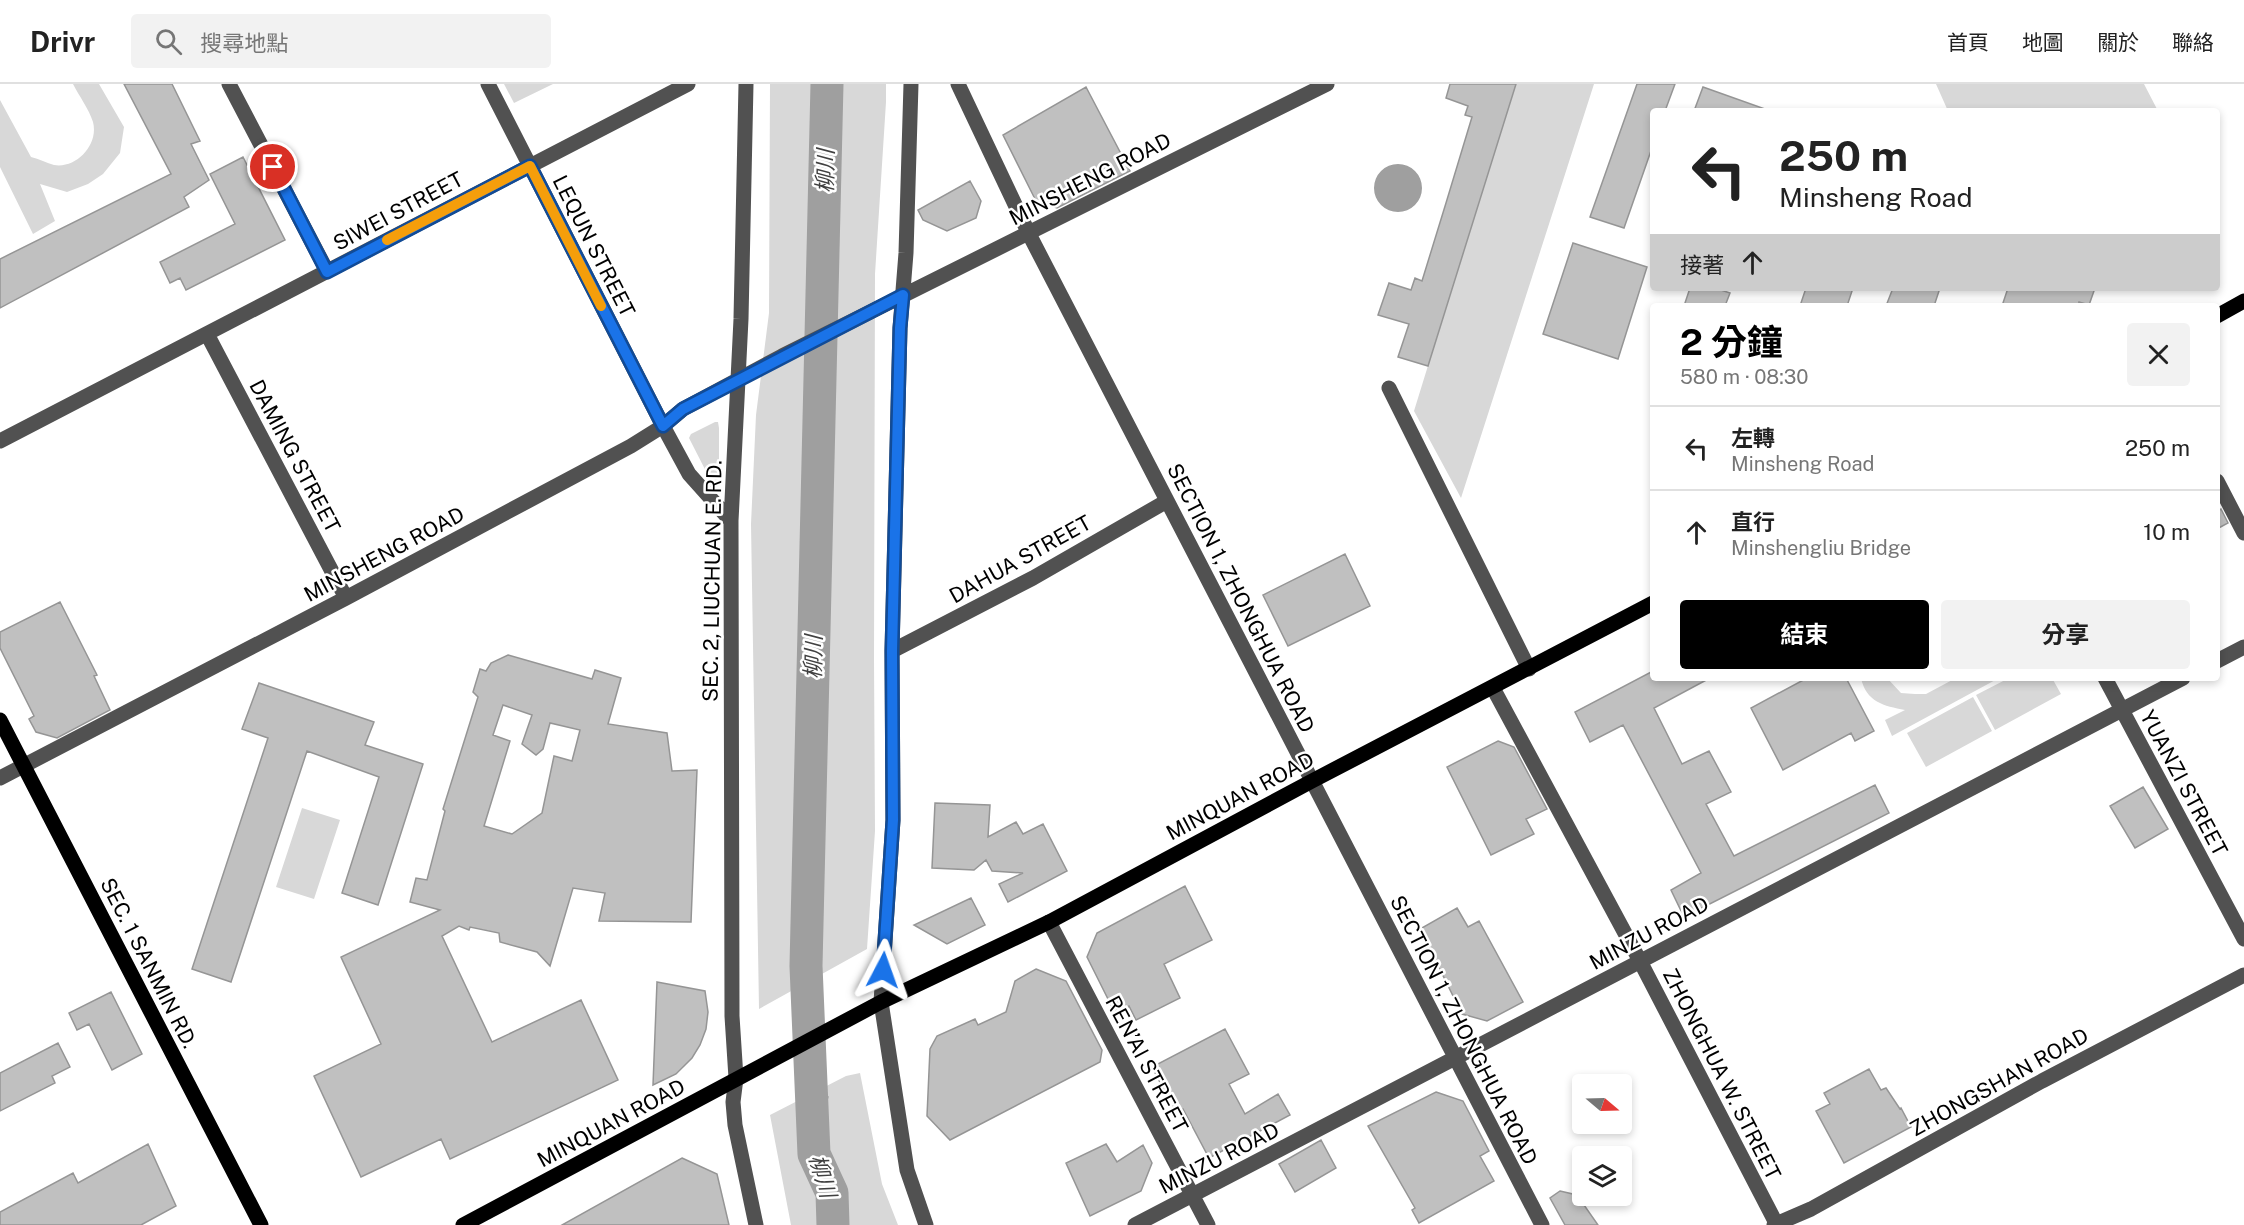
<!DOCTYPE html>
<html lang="zh-TW">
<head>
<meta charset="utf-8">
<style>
	:root { --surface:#fff; --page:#f2f2f2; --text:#222; --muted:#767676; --line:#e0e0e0; --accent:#000 }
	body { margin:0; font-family:"Public Sans","Noto Sans TC",sans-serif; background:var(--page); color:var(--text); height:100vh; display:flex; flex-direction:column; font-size:22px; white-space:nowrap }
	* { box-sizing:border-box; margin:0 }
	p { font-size:20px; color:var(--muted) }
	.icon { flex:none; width:33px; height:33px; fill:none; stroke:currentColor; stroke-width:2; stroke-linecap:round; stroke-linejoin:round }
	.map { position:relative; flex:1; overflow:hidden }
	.details { position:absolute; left:1650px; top:219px; width:570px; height:378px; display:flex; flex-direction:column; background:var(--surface); border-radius:6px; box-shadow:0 3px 9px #0003 }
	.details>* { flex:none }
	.banner { position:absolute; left:1650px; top:24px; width:570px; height:183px; border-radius:6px; box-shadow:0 3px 9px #0003; background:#fff; color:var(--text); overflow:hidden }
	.needle { width:39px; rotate:109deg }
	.tools { position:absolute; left:1572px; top:990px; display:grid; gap:12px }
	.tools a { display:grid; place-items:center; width:60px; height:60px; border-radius:6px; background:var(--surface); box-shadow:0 3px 9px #0003; font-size:30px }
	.pin { position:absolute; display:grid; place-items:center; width:51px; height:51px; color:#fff; margin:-26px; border:3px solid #fff; border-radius:50%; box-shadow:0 2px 6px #0007 }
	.me { position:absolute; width:66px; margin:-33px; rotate:4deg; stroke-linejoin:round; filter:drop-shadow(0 0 4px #0008) }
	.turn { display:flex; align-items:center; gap:21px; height:126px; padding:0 30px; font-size:27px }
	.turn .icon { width:78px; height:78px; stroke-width:2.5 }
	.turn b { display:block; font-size:42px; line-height:51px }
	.then { display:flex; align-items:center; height:57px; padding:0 30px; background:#0003; gap:12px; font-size:22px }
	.round { display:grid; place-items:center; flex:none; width:63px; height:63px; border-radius:6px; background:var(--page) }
	.headline { display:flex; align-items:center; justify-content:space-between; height:102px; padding:0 30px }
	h1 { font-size:36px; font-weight:700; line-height:45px; color:var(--accent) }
	.primary-button { display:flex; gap:12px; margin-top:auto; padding:12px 30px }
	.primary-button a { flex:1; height:69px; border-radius:6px; background:var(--accent); color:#fff; font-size:24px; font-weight:700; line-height:69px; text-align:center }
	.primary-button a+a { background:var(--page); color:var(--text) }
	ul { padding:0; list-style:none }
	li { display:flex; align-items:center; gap:18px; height:84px; padding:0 30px; border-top:2px solid var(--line) }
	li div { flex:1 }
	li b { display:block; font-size:22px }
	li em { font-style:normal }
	header { display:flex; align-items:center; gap:36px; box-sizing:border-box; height:84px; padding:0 30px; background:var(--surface); border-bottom:2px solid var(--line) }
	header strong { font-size:28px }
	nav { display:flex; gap:33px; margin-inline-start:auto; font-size:21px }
	.search { width:420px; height:54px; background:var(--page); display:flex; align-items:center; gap:15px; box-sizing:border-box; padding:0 21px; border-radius:6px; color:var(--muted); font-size:22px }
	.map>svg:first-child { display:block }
	.green { fill:#d8d8d8 }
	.water { fill:#9f9f9f }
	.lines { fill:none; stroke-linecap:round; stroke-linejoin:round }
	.river { stroke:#9f9f9f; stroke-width:33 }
	.building { fill:#c0c0c0; stroke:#959595; stroke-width:1.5; fill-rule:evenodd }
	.minor { stroke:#515151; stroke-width:15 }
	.major { stroke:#000; stroke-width:15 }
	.route-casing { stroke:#114b97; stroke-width:15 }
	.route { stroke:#1a73e8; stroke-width:10 }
	.slow { stroke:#f59e0b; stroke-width:10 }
	.labels { text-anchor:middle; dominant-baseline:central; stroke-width:5; stroke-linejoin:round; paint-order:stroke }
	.street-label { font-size:21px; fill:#000; stroke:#fff }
	.water-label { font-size:22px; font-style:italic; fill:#404040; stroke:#fff }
</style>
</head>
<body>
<header>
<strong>Drivr</strong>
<div class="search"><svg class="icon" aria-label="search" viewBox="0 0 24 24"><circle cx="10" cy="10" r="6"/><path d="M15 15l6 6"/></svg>搜尋地點</div>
<nav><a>首頁</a><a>地圖</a><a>關於</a><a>聯絡</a></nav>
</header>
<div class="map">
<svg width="2244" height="1141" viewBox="0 0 2244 1141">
	<rect width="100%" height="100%" fill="#fff"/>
	<!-- green -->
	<path class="green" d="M73,0h26l25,43 -4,26 -17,21 -15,10 -21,8 -27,-8 15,37 -22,13 -33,-67v-67l31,57c8,2 16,6 23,8 22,4 45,-20 39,-43 -4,-13 -14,-26 -20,-38z
		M504,0h49l-39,19z
		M770,0h116v18l-11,172 -1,385 1,172 -8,118 -108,60 -8,-485 5,-109 13,-102z
		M1515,0h79l-133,414 -47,-87z
		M1936,0h208l14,27h-210z
		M715,338h3l1,6v53l-1,6h-4l-25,-49 2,-4z
		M1861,594h26l14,15 14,1h11l30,-16h43l-107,58 -7,-16 20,-10c-21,-4 -39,-8 -44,-32z
		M2009,594h43l9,16 -66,36 -19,-35z
		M1973,613l19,34 -66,36 -19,-34z
		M302,724l38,12 -26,79 -38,-12z
		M860,989l22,111 16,41h-107l-21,-110 76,-39z"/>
	<!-- water -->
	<path class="water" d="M1374 104a24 24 0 1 1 48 0a24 24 0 1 1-48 0Z
		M829,1012l-5,17 7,51 9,23 3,38h-21l-4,-29 -9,-27 -9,-55z"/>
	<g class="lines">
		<!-- river -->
		<path class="river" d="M827,0l-21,882 8,188 18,39 1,32"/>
	</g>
	<!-- building -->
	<path class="building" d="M124,0h48l28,57 -9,3 18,36 -25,17 5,10 -189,101v-49l171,-85z
		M1450,0h66l-88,282 -30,-9 11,-33 -31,-9 11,-32 22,7 4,-12 7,3 24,-78 26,-86 -7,-2 3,-9 -22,-8z
		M1637,0h38l-10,27h-12v34l-29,83 -34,-11z
		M1086,3l44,84 -73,37 -21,-7 -33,-66z
		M1703,3l62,22v2h-71z
		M243,73l42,83 -99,50 -6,-12 -10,5 -10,-21 75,-38 -25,-50z
		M970,97l11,20 -5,17 -29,13 -24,-11 -5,-10z
		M1573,159l74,24 -29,92 -75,-25z
		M1690,204h25l15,5 -5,13h-41z
		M1806,204h47l-6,18h-47z
		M1893,204h47l-6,18h-48z
		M2008,204h87l-6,17 -10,-3 -1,4h-76z
		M2221,425l7,14 -11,6v-18z
		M1345,470l25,52 -82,40 -25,-51z
		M60,518l37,73 -3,1 16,34 -53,28 -21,-6 -7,-13 5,-3 -34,-68v-16z
		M508,571l84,24 3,-9 26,8 -13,46 59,9 5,38 25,-1 -6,152 -92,-1 6,-28 -32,-5 -23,78 -13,-14 -37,-10 -1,-9 -29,-6 -1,3 -10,-4 -17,10 50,106 89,-42 37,80 -168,79 -9,-20 -80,38 -47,-101 67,-32 -40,-87 99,-47 -30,-8 6,-24 11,2 18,-69 -2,-2 35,-112 -5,-5 7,-23 6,2 5,-8zM503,621l29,10 -10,29 14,11 7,-6 7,-26 30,7 -8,31 -18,-5 -12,57 -30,21 -28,-8 26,-85 -17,-6z
		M1653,587v7h57l-56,30 28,56 27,-13 22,41 -25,12 28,52 141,-71 14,28 -205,104 -13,-27 30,-17 -78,-148 -33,17 -15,-30z
		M1807,594h39l28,53 -19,10 -4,-8 -68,37 -32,-62z
		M259,599l115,39 -9,23 58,19 -45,141 -36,-12 37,-116 -72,-26 -76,231 -39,-13 76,-231 -26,-9z
		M1498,657l16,6 33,62 -21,10 8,15 -43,21 -44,-88z
		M2143,703l25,42 -33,19 -25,-42z
		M935,719l55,2 -2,32 28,-15 7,12 20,-10 24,47 -59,31 -9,-18 24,-11 -31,-2 -6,-11 -12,10 -42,-2z
		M1185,802l27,54 -48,24 16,34 -44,22 -7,-14 -14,7 -28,-56 10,-24z
		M971,814l14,27 -38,19 -33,-19z
		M1457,824l11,19 11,-6 44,81 -36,19 -25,-7 -42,-85z
		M1036,885l30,12 36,69 -2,12 -150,78 -23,-24 3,-67 7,-13 38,-17 3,6 28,-13 9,-31z
		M657,898l48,9 3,21 -2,17 -6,16 -8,13 -16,16 -23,11z
		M111,908l31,62 -30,16 -23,-46 -12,6 -8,-17z
		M1225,945l24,45 -20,10 16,30 33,-20 12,21 -81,43 -26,-49 -7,4 -24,-46z
		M58,959l12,24 -18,9 3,7 -55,28v-38z
		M1869,985l12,21 5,-2 14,21 1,-1 10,19 -67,36 -28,-52 14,-7 -6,-11z
		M1436,1008l27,9 26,50 -9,5 14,25 -75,42 -7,-13 3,-2 -47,-82z
		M1321,1056l15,28 -41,24 -16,-28z
		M148,1060l28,62 -35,19h-141v-13l73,-39 5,10z
		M1106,1060l11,18 26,-17 9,18 -11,28 -51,25 -24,-53z
		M682,1074l35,16 12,51h-167z
		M1560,1107l17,4 21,30h-33l-15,-27z"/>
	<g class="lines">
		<!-- minor -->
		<path class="minor" d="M229,0l98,187
			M488,0l175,342 26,48 42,47
			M746,0l-5,235 -10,202 1,495 4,62 -3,24 2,23 21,100
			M911,0l-5,169 -6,75 -8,323 1,169 -12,182 26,168 19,55
			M958,0l71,150 513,991
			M207,250l139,264
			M1389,304l140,281
			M0,357l688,-357
			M2217,397l27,52
			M892,567l141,-73 134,-77
			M2217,577l27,-14
			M2105,594l139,261
			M1493,604l147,273 137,264
			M0,694l346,-180 285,-152 32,-20 20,-17 99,-53 545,-272
			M1049,838l159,303
			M1135,1141l1048,-547
			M1774,1141l37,-16 231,-128 202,-106"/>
		<!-- major -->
		<path class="major" d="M2217,232l27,-15
			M0,636l261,505
			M463,1141l418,-223 168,-80 263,-141 341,-178"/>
	</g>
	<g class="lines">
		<!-- route casing -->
		<g class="route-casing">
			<path id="route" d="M273,83l54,105 203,-106 133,260 20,-17 220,-114 -3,33 -8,323 1,169 -10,150"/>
		</g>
		<!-- route -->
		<use href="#route" class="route"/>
		<!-- slow -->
		<path class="slow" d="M387,156l143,-74 71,140"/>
	</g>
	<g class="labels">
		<!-- street labels -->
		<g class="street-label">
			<text transform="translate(1090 95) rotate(-27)">MINSHENG ROAD</text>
			<text transform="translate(398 127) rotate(-28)">SIWEI STREET</text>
			<text transform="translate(594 162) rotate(63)">LEQUN STREET</text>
			<text transform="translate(295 372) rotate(62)">DAMING STREET</text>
			<text transform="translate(384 470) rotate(-28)">MINSHENG ROAD</text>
			<text transform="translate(1020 475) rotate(-29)">DAHUA STREET</text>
			<text transform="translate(712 497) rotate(-89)">SEC. 2, LIUCHUAN E. RD.</text>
			<text transform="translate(1241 514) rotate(63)">SECTION 1, ZHONGHUA ROAD</text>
			<text transform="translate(2184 699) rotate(62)">YUANZI STREET</text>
			<text transform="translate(1240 712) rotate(-28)">MINQUAN ROAD</text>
			<text transform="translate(1649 849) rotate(-28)">MINZU ROAD</text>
			<text transform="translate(149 879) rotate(63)">SEC. 1 SANMIN RD.</text>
			<text transform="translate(1464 946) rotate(63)">SECTION 1, ZHONGHUA ROAD</text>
			<text transform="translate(1147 980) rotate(62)">REN’AI STREET</text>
			<text transform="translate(1722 990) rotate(63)">ZHONGHUA W. STREET</text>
			<text transform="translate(1999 998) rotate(-29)">ZHONGSHAN ROAD</text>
			<text transform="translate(611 1039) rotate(-28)">MINQUAN ROAD</text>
			<text transform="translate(1219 1074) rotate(-27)">MINZU ROAD</text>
		</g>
		<!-- water labels -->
		<g class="water-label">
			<text transform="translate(825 87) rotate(-89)">柳川</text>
			<text transform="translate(813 573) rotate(-89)">柳川</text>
			<text transform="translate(823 1092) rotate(73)">柳川</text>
		</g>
	</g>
</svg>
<div class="tools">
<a><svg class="needle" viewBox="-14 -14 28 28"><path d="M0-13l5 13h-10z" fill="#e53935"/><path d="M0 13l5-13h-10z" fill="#767676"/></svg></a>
<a><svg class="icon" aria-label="layers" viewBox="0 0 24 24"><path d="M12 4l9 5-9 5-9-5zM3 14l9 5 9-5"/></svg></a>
</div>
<div class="pin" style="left:273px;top:83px;background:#d93025"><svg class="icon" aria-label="arrive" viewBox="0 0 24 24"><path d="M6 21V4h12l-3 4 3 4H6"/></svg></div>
<svg class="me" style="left:883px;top:886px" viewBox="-20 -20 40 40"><path d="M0-17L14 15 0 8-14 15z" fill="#1a73e8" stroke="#fff" stroke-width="4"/></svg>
<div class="banner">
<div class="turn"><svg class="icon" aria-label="left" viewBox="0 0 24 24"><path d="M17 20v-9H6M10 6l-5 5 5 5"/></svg><div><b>250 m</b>Minsheng Road</div></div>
<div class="then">接著<svg class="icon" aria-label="ahead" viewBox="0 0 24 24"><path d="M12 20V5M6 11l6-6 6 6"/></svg></div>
</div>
<section class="details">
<div class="headline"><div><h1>2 分鐘</h1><p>580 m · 08:30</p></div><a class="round"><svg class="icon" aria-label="close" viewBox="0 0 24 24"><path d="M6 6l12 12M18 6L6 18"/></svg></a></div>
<ul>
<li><svg class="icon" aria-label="left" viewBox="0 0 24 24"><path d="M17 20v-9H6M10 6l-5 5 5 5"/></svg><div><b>左轉</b><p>Minsheng Road</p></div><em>250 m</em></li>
<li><svg class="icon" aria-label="ahead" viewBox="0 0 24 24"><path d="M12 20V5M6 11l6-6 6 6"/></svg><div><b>直行</b><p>Minshengliu Bridge</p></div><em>10 m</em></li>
</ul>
<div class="primary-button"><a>結束</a><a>分享</a></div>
</section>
</div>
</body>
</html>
